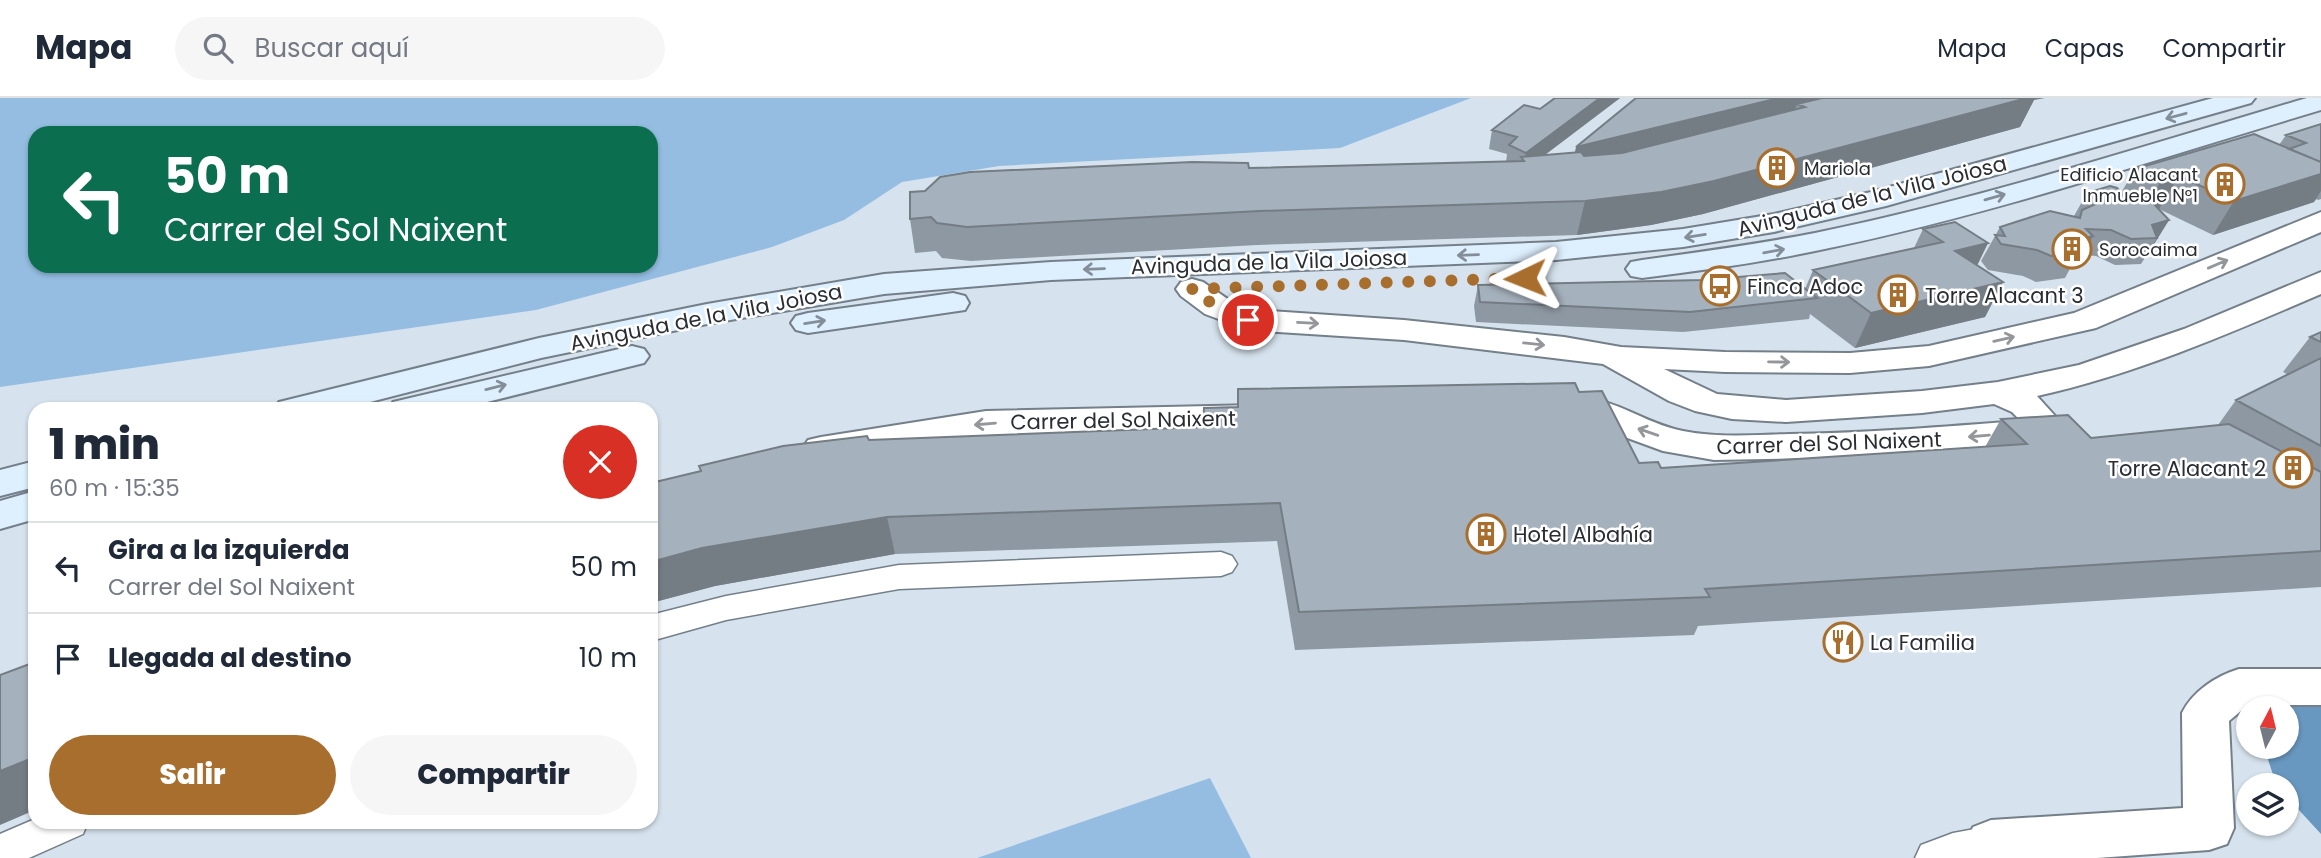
<!DOCTYPE html>
<html lang="es">
<head>
<meta charset="utf-8">
<style>
	:root { --surface:#fff; --page:#f6f6f7; --text:#1f2937; --muted:#747a83; --line:#e0e1e3; --accent:#a86e2e }
	body { margin:0; font-family:Poppins,sans-serif; background:var(--page); color:var(--text); height:100vh; display:flex; flex-direction:column; font-size:26px; white-space:nowrap }
	* { box-sizing:border-box; margin:0 }
	p { font-size:23px; color:var(--muted) }
	.icon { flex:none; width:38px; height:38px; fill:none; stroke:currentColor; stroke-width:2; stroke-linecap:round; stroke-linejoin:round }
	.map { position:relative; flex:1; overflow:hidden }
	.sheet { position:absolute; left:28px; top:304px; width:630px; height:427px; display:flex; flex-direction:column; background:var(--surface); border-radius:21px; box-shadow:0 2px 5px #0004 }
	.sheet>* { flex:none }
	.banner { position:absolute; left:28px; top:28px; width:630px; height:147px; border-radius:21px; box-shadow:0 2px 5px #0004; background:#0b6e4f; color:#fff; overflow:hidden }
	.needle { width:46px; rotate:7deg }
	.fabs { position:absolute; left:2236px; top:598px; display:grid; gap:14px }
	.fabs a { display:grid; place-items:center; width:63px; height:63px; border-radius:50%; background:var(--surface); box-shadow:0 2px 5px #0004; font-size:35px }
	.pin { position:absolute; display:grid; place-items:center; width:60px; height:60px; color:#fff; margin:-30px; border:4px solid #fff; border-radius:50%; box-shadow:0 2px 7px #0007 }
	.me { position:absolute; width:77px; margin:-38px; rotate:268deg; stroke-linejoin:round; filter:drop-shadow(0 0 5px #0008) }
	.turn { display:flex; align-items:center; gap:24px; height:147px; padding:0 21px; font-size:32px }
	.turn .icon { width:91px; height:91px; stroke-width:2.5 }
	.turn b { display:block; font-size:49px; line-height:60px }
	.round { display:grid; place-items:center; flex:none; width:74px; height:74px; border-radius:37px; background:var(--page) }
	.summary { display:flex; align-items:center; justify-content:space-between; height:119px; padding:0 21px }
	h1 { font-size:42px; font-weight:800; line-height:52px }
	.button { display:flex; gap:14px; margin-top:auto; padding:14px 21px }
	.button a { flex:1; height:80px; border-radius:42px; background:var(--accent); color:#fff; font-size:28px; font-weight:800; line-height:80px; text-align:center }
	.button a+a { background:var(--page); color:var(--text) }
	ul { padding:0; list-style:none }
	li { display:flex; align-items:center; gap:21px; height:91px; padding:0 21px; border-top:2px solid var(--line) }
	li div { flex:1 }
	li b { display:block; font-size:26px }
	li em { font-style:normal }
	header { display:flex; align-items:center; gap:42px; box-sizing:border-box; height:98px; padding:0 35px; background:var(--surface); border-bottom:2px solid var(--line) }
	header strong { font-size:33px }
	nav { display:flex; gap:38px; margin-inline-start:auto; font-size:24px }
	.search { width:490px; height:63px; background:var(--page); display:flex; align-items:center; gap:18px; box-sizing:border-box; padding:0 24px; border-radius:38px; color:var(--muted); font-size:26px }
	.map>svg:first-child { display:block }
	.green { fill:#94bde1; fill-rule:evenodd }
	.water { fill:#6897bf }
	.lines { fill:none; stroke-linecap:round; stroke-linejoin:round }
	.lane-casing { stroke:#747f89; stroke-width:3 }
	.street-casing { stroke:#747f89; stroke-width:4 }
	.secondary-casing { stroke:#747f89; stroke-width:4 }
	.lane { fill:#fff; fill-rule:evenodd }
	.street { fill:#fff; fill-rule:evenodd }
	.secondary { fill:#deeffe; fill-rule:evenodd }
	.wall { fill:#8e98a2 }
	.shaded-wall { fill:#747c84 }
	.building { fill:#a5b1bc; stroke:#747c84; stroke-width:2 }
	.oneway { stroke:#848e98 }
	.oneway2 { stroke:#949699 }
	.route { stroke:#a86e2e; stroke-width:12; stroke-dasharray:0 21.6 }
	.labels { text-anchor:middle; dominant-baseline:central; stroke-width:5; stroke-linejoin:round; paint-order:stroke }
	.far-poi-label { font-size:18px; fill:#2a2e33; stroke:#fff; text-anchor:start }
	.street-label { font-size:21px; fill:#2a2e33; stroke:#fff }
	.poi-label { font-size:21px; fill:#2a2e33; stroke:#fff; text-anchor:start }
</style>
</head>
<body>
<header>
<strong>Mapa</strong>
<div class="search"><svg class="icon" aria-label="search" viewBox="0 0 24 24"><circle cx="10" cy="10" r="6"/><path d="M15 15l6 6"/></svg>Buscar aquí</div>
<nav><a>Mapa</a><a>Capas</a><a>Compartir</a></nav>
</header>
<div class="map">
<svg width="2321" height="760" viewBox="0 0 2321 760">
	<rect width="100%" height="100%" fill="#d6e3ee"/>
	<!-- green -->
	<path class="green" d="M0,0h1471l-131,50 -341,18 -97,16 -58,38 -72,27 -236,63 -536,77zM35,35h616v133h-616z
		M1210,680l41,80h-274z"/>
	<!-- water -->
	<path class="water" d="M2302,603l19,3v130l-34,-37v-11l-11,-2 -12,-37h23v-37z"/>
	<g class="lines">
		<!-- lane casing -->
		<g class="lane-casing">
			<path id="lane" d="M1221,454l11,4 5,8 -5,8 -11,4 -322,13 -173,31 -75,21v-26l75,-19 173,-31z
				M35,721v3h53l-5,12 -54,24h-29v-24z
				M1991,728l14,5 6,12 -6,12 -7,3h-83l6,-13 32,-12z"/>
		</g>
		<!-- street casing -->
		<g class="street-casing">
			<path id="street" d="M2321,114v20l-225,96 -167,38 -79,7 -125,-1 -61,-3 53,25 69,6 136,-9 76,-9 81,-17 105,-36 137,-57v22c-93,40 -185,80 -284,102l19,21 -12,23 -13,4 -159,13 -158,3 -51,-9 -41,-15 -25,-13 -46,-6 -5,-8 5,-8c55,-14 83,20 132,30 35,7 71,4 106,3 77,-1 152,-7 229,-13l1,-2 -7,-7 -18,-8 -72,9 -136,9 -54,-3 -37,-8 -26,-10 -66,-37 -199,-24 -156,-10 -43,-16 -24,-18 -5,-7 5,-7 11,-3 11,3 26,18 25,10 150,10 160,17 57,10 104,5 125,1 79,-7 145,-33z
				M1256,307l13,4 5,8 -5,8 -13,4 -270,6 -165,26 -13,-3 -6,-9 6,-9 13,-3 165,-26z
				M2239,571h82v36h-73l-19,16 5,107 -7,16 -18,6 -112,8h-124l-7,-15 7,-16 18,-7 192,-12 -1,-95c11,-22 34,-37 57,-44z"/>
		</g>
		<!-- secondary casing -->
		<g class="secondary-casing">
			<path id="secondary" d="M2213,0h42l-4,5 -365,103 -112,26 -91,15 -127,13 -505,20 -167,14 -177,30 -166,34 -202,52h-65l5,-8 260,-64 168,-34 177,-30 167,-12 505,-20 127,-13 91,-15 97,-22z
				M2307,0h14v12c-168,50 -334,106 -506,141 -57,12 -115,20 -173,27l-11,-2 -5,-7 5,-7 11,-2c58,-8 116,-16 173,-27 167,-34 329,-87 492,-135z
				M953,195l12,3 4,7 -4,7 -157,23 -12,-3 -5,-7 5,-7 12,-3z
				M632,248l12,3 5,7 -5,7 -189,47h-67l5,-8z
				M35,363v26l-35,9v-26z
				M35,393v28l-35,10v-28z"/>
		</g>
		<!-- lane -->
		<use href="#lane" class="lane"/>
		<!-- street -->
		<use href="#street" class="street"/>
		<!-- secondary -->
		<use href="#secondary" class="secondary"/>
	</g>
	<!-- wall -->
	<path class="wall" d="M1555,0h65l-75,57 30,-3 61,-54 398,2 -14,27 -317,87 -52,11 -74,10 -320,10 -286,16 -29,-3 -6,-7 -21,2 -5,-34 339,-51 257,-6 1,-8 -18,-5 3,-19 48,-21z
		M2321,26v75l-3,1 -2,-1 -2,3 -101,33 -54,-26 10,11 -28,44 -26,1 -19,-9 -14,-1 -4,7 -5,1 -8,15 -29,4 -13,-6 -35,-6 -7,-9 19,-34 74,-11 13,-23h34l14,-24 144,-24 7,-10z
		M1923,131l65,14 -11,22 26,17 -18,35 -130,31 -45,-34 -1,5 -126,13 -207,-10 -2,-16 4,-21 327,4 8,-19 101,-22z
		M2321,234v255l-623,39 -4,9 -399,15 -18,-109 -382,13 -180,32 -64,17v-120l552,-56 34,-20 1,-18 341,3 60,71 22,5 324,-21 16,-28 90,19 127,-13 18,-25 51,-26 -4,-2 27,-35z"/>
	<!-- shaded-wall -->
	<path class="shaded-wall" d="M1600,0h20l-98,74 4,-19z
		M1779,0h89l-63,9 -8,-3 -5,13 -221,54 5,-24z
		M2027,0h18l-11,2 -14,27 -317,87 -52,11 -74,10 8,-34z
		M2321,76v17l-7,11 -101,33 21,-34z
		M2179,78l-20,33 -18,6 20,-34z
		M2169,122l-16,26h-1l5,-8 -5,-13z
		M2093,138l-15,26 -5,1 6,-11 -5,-11z
		M1988,145l-17,35 -16,-27z
		M2003,184l-18,35 -130,31 16,-35z
		M887,419l8,37 -180,32 -64,17v-41l51,-14z
		M35,659v53l-35,15v-54z"/>
	<!-- building -->
	<path class="building" d="M1555,0h45l-74,55 -17,-8 8,-8 -25,-7 32,-25 16,4z
		M1636,0h143l-203,49z
		M1822,0h205l-313,83 -53,11 -76,9 -326,10 -292,16 -30,-4 -6,-6 -21,2v-27l15,-1 15,-14 30,-5 222,-10 56,1 1,5 275,-7 -3,-4 60,-5 3,4 38,-3 183,-46 -8,-3z
		M2321,26v38l-32,-13 17,-6 -20,-8z
		M2254,36l67,28v12l-87,27 -55,-25 -18,5 -26,-12z
		M2110,88l7,2 6,7 28,6 18,19 -17,5 5,13 -26,1 -20,-9 -25,-1 7,7 -19,5 5,11 -28,4 -14,-6 -36,-6 -6,-9 10,1 -5,-9 50,-16 30,7 2,-8 16,-7h10l-21,-10z
		M1955,124l33,21 -33,8 48,31 -132,31 -58,-43 130,-28 -20,-13z
		M1785,175l32,25 -127,14 -210,-10 -2,-17 224,-5z
		M2321,234v10l-11,-5z
		M2321,260v88l-85,-46z
		M1575,285l4,9 23,-1 37,72 19,-1 3,6 366,-24 -26,-25 67,-4 23,23 138,-14 92,48v79l-616,38 5,8 -411,15 -19,-109 -393,14 -185,31 -51,14v-79l50,-12 -2,-5 84,-20 84,-10 2,4 334,-13 1,-19 34,-1v-18z
		M35,564v95l-35,14v-96z"/>
	<!-- one-way arrows -->
	<defs><path id="oneway-shaft" d="M-6 0H5M1.5-3L5.5 0L1.5 3" fill="none" stroke-width="1.6" stroke-linecap="round" stroke-linejoin="round" transform="scale(1.75)"/></defs>
	<g class="oneway">
		<use href="#oneway-shaft" transform="translate(2176 18) rotate(165)"/>
		<use href="#oneway-shaft" transform="translate(1995 99) rotate(-16)"/>
		<use href="#oneway-shaft" transform="translate(1695 138) rotate(171)"/>
		<use href="#oneway-shaft" transform="translate(1774 153) rotate(-10)"/>
		<use href="#oneway-shaft" transform="translate(1468 157) rotate(178)"/>
		<use href="#oneway-shaft" transform="translate(1094 171) rotate(178)"/>
		<use href="#oneway-shaft" transform="translate(815 224) rotate(-9)"/>
		<use href="#oneway-shaft" transform="translate(496 289) rotate(-14)"/>
	</g>
	<g class="oneway2">
		<use href="#oneway-shaft" transform="translate(2218 166) rotate(-23)"/>
		<use href="#oneway-shaft" transform="translate(1308 225) rotate(3)"/>
		<use href="#oneway-shaft" transform="translate(2004 241) rotate(-13)"/>
		<use href="#oneway-shaft" transform="translate(1534 246) rotate(6)"/>
		<use href="#oneway-shaft" transform="translate(1779 264) rotate(1)"/>
		<use href="#oneway-shaft" transform="translate(985 326) rotate(175)"/>
		<use href="#oneway-shaft" transform="translate(1648 334) rotate(-161)"/>
		<use href="#oneway-shaft" transform="translate(1979 338) rotate(175)"/>
	</g>
	<g class="lines">
		<!-- route -->
		<path class="route" d="M1248,222l-31,-13 -25,-18 333,-11"/>
	</g>
	<!-- icons -->
	<defs>
		<g id="building-ring" transform="scale(2.0125)"><circle r="9.5" fill="#fff" stroke="#a86e2e" stroke-width="1.5"/><path d="M-4-6H4V6H1V3H-1V6H-4ZM-2.5-4.3h1.7v1.8h-1.7ZM.8-4.3h1.7v1.8H.8ZM-2.5-1h1.7V.8h-1.7ZM.8-1h1.7V.8H.8Z" fill="#a86e2e"/></g>
		<g id="bus-ring" transform="scale(2.0125)"><circle r="9.5" fill="#fff" stroke="#a86e2e" stroke-width="1.5"/><path d="M-5-6H5V4H4V6H2V4H-2V6H-4V4H-5ZM-3.5-4V0h7V-4ZM-3.5 1.2v1.5H-2V1.2ZM2 1.2v1.5H3.5V1.2Z" fill="#a86e2e"/></g>
		<g id="restaurant-ring" transform="scale(2.0125)"><circle r="9.5" fill="#fff" stroke="#a86e2e" stroke-width="1.5"/><path d="M-5-6h1v4h1v-4h1v4h1v-4h1v5L-1.5 .5V6h-2V.5L-5-1ZM5-6V6H3V1.5H1.5Q1.5-4 5-6Z" fill="#a86e2e"/></g>
	</defs>
	<g fill-rule="evenodd">
		<use href="#building-ring" x="1777" y="70"/>
		<use href="#building-ring" x="2225" y="86"/>
		<use href="#building-ring" x="2072" y="151"/>
		<use href="#bus-ring" x="1720" y="188"/>
		<use href="#building-ring" x="1898" y="197"/>
		<use href="#building-ring" x="2293" y="370"/>
		<use href="#building-ring" x="1486" y="436"/>
		<use href="#restaurant-ring" x="1843" y="544"/>
	</g>
	<g class="labels">
		<!-- far-poi labels -->
		<g class="far-poi-label">
			<text x="1804" y="70">Mariola</text>
			<text x="2198" y="76" text-anchor="end">Edificio Alacant<tspan x="2198" dy="21">Inmueble N°1</tspan></text>
			<text x="2099" y="151">Sorocaima</text>
		</g>
		<!-- street labels -->
		<g class="street-label">
			<text transform="translate(1872 98) rotate(-14)">Avinguda de la Vila Joiosa</text>
			<text transform="translate(1269 164) rotate(-2)">Avinguda de la Vila Joiosa</text>
			<text transform="translate(706 219) rotate(-11)">Avinguda de la Vila Joiosa</text>
			<text transform="translate(1123 322) rotate(-1)">Carrer del Sol Naixent</text>
			<text transform="translate(1829 345) rotate(-2)">Carrer del Sol Naixent</text>
		</g>
		<!-- poi labels -->
		<g class="poi-label">
			<text x="1747" y="188">Finca Adoc</text>
			<text x="1925" y="197">Torre Alacant 3</text>
			<text x="2266" y="370" text-anchor="end">Torre Alacant 2</text>
			<text x="1513" y="436">Hotel Albahía</text>
			<text x="1870" y="544">La Familia</text>
		</g>
	</g>
</svg>
<div class="fabs">
<a><svg class="needle" viewBox="-14 -14 28 28"><path d="M0-13l5 13h-10z" fill="#e53935"/><path d="M0 13l5-13h-10z" fill="#747a83"/></svg></a>
<a><svg class="icon" aria-label="layers" viewBox="0 0 24 24"><path d="M12 4l9 5-9 5-9-5zM3 14l9 5 9-5"/></svg></a>
</div>
<div class="pin" style="left:1248px;top:222px;background:#d93025"><svg class="icon" aria-label="arrive" viewBox="0 0 24 24"><path d="M6 21V4h12l-3 4 3 4H6"/></svg></div>
<svg class="me" style="left:1525px;top:180px" viewBox="-20 -20 40 40"><path d="M0-17L14 15 0 8-14 15z" fill="#a86e2e" stroke="#fff" stroke-width="4"/></svg>
<div class="banner">
<div class="turn"><svg class="icon" aria-label="left" viewBox="0 0 24 24"><path d="M17 20v-9H6M10 6l-5 5 5 5"/></svg><div><b>50 m</b>Carrer del Sol Naixent</div></div>
</div>
<section class="sheet">
<div class="summary"><div><h1>1 min</h1><p>60 m · 15:35</p></div><a class="round" style="background:#d93025;color:#fff"><svg class="icon" aria-label="close" viewBox="0 0 24 24"><path d="M6 6l12 12M18 6L6 18"/></svg></a></div>
<ul>
<li><svg class="icon" aria-label="left" viewBox="0 0 24 24"><path d="M17 20v-9H6M10 6l-5 5 5 5"/></svg><div><b>Gira a la izquierda</b><p>Carrer del Sol Naixent</p></div><em>50 m</em></li>
<li><svg class="icon" aria-label="arrive" viewBox="0 0 24 24"><path d="M6 21V4h12l-3 4 3 4H6"/></svg><div><b>Llegada al destino</b></div><em>10 m</em></li>
</ul>
<div class="button"><a>Salir</a><a>Compartir</a></div>
</section>
</div>
</body>
</html>
